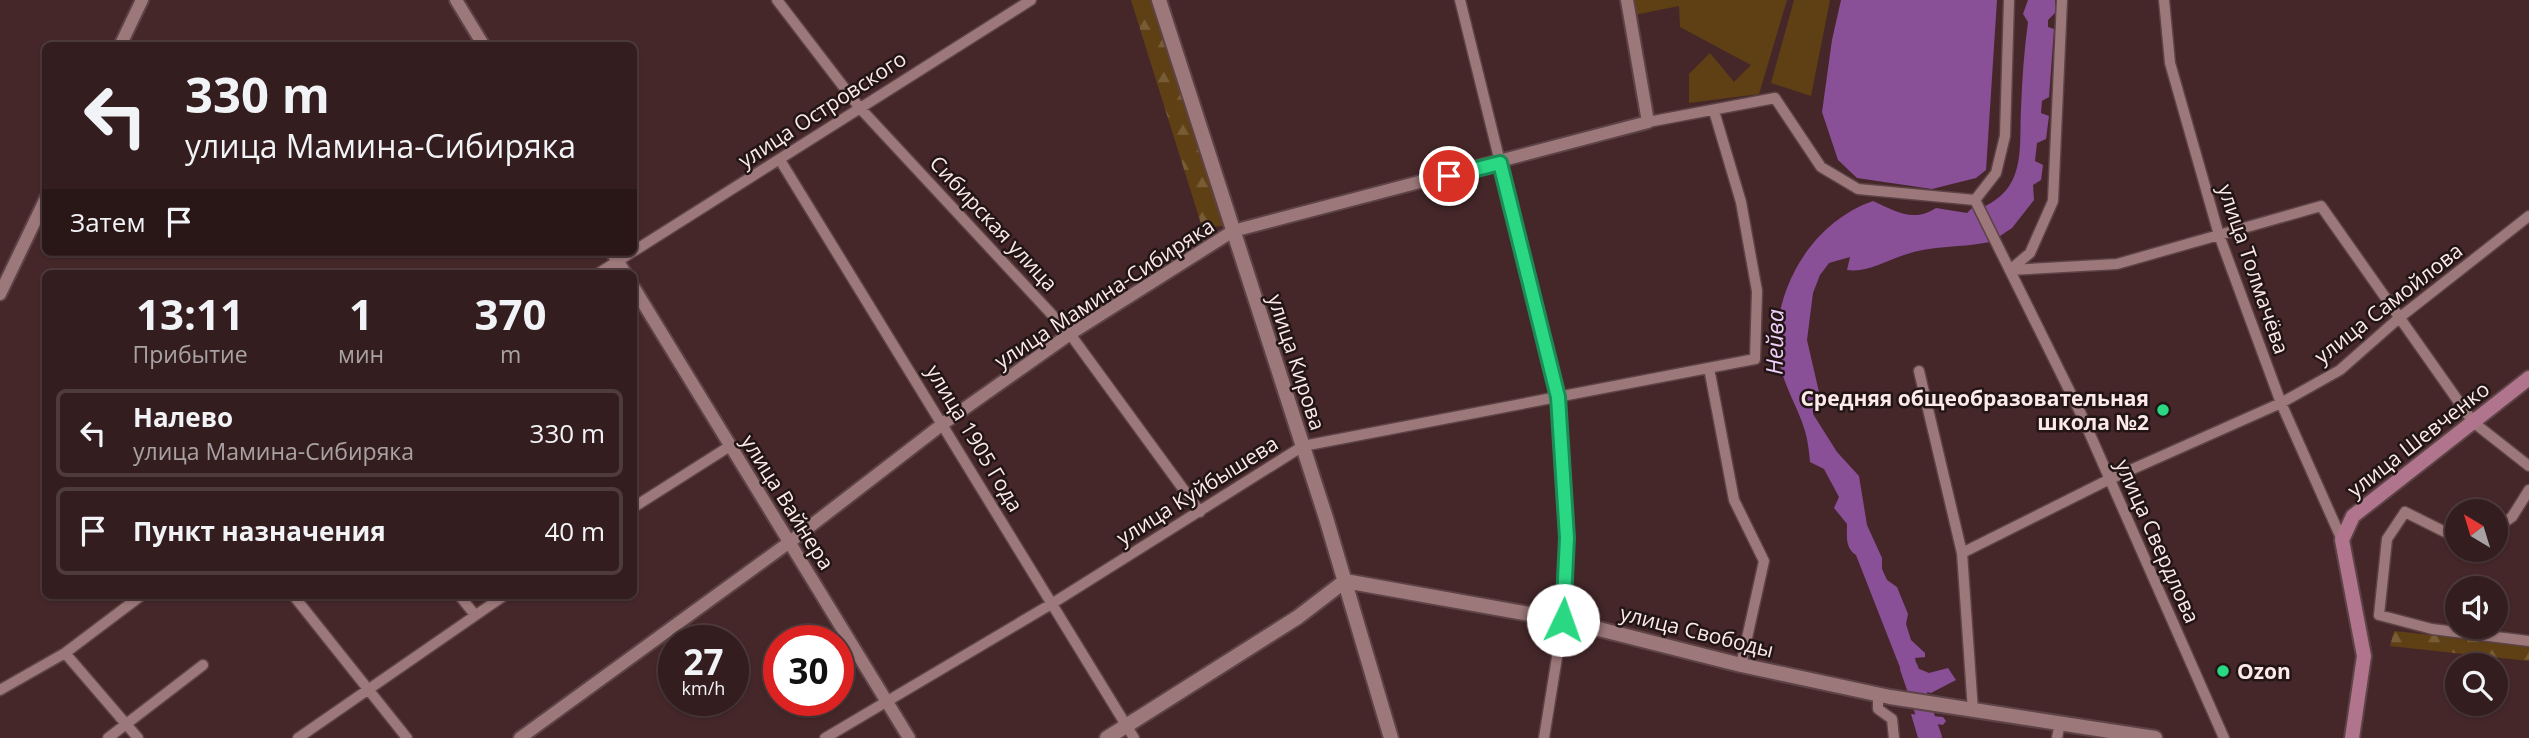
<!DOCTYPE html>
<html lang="ru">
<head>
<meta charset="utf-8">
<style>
	:root { --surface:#341d1f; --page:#3f2a2c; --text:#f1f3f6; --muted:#a9a2a4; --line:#4e3b3d }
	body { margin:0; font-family:"Open Sans",sans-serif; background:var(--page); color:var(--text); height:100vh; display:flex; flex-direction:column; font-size:26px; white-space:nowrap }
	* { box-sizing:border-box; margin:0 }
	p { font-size:23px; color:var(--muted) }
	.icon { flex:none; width:38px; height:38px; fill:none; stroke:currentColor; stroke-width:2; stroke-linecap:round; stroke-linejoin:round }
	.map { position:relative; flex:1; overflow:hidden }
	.sheet { position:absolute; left:42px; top:270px; width:595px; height:329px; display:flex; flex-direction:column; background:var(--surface); border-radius:10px; box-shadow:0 2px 5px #0004,0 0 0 2px var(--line) }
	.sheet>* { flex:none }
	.guide { position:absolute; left:42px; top:42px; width:595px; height:214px; border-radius:10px; box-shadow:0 2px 5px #0004,0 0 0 2px var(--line); background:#341d1f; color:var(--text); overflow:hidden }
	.needle { width:46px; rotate:322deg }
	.buttons { position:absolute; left:2445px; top:499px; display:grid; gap:14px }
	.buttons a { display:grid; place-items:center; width:63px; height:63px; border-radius:50%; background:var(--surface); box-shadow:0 2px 5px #0004,0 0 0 2px var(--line); font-size:35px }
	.speed { position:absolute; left:658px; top:625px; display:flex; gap:14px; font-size:35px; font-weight:700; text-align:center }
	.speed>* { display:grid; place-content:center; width:91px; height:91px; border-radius:50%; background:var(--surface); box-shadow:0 2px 5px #0004,0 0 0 2px var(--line); line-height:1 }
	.speed small { font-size:18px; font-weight:400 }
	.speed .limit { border:10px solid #d22; background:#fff; color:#111 }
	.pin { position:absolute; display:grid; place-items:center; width:60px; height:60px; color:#fff; margin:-30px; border:4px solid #fff; border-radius:50%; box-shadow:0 2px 7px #0007 }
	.me { position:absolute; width:77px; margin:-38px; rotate:3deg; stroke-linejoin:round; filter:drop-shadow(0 0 5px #0008) }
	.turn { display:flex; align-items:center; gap:24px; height:147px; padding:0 28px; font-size:32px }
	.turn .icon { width:91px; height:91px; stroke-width:2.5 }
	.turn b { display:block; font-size:49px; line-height:60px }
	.then { display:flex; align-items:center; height:66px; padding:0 28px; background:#0003; gap:14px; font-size:26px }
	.eta { display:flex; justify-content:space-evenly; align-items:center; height:119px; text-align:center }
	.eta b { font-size:42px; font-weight:700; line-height:49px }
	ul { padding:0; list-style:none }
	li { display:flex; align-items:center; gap:21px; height:88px; margin:0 14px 10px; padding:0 14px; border:4px solid var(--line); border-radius:10px }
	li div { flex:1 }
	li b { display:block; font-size:26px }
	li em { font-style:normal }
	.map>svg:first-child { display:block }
	.green { fill:#5f4014 }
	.forest { fill:url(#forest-firs) }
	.water { fill:#894f97 }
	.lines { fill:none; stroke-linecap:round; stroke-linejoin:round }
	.river { stroke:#894f97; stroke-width:18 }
	.minor-casing { stroke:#5d4346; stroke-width:13 }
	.tertiary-casing { stroke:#5d4346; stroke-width:16 }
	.secondary-casing { stroke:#5d4346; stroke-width:18 }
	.primary-casing { stroke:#5d4346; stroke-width:18 }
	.minor { stroke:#9c787a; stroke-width:10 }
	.tertiary { stroke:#9c787a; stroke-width:12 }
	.secondary { stroke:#9c787a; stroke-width:14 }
	.primary { stroke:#b0748d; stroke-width:14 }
	.route-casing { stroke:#1b8c56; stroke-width:18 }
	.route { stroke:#2ad884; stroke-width:12 }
	.poi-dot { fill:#2ad884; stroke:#221515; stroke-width:2.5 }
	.labels { text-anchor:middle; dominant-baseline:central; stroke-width:5; stroke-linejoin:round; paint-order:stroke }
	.street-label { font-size:21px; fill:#fde9e9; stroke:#221515 }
	.poi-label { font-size:21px; font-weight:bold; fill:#fde9e9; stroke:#221515; text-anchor:end }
	.water-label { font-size:23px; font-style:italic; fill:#f0d0f7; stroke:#221515 }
</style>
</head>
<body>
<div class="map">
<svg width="2529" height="738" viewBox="0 0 2529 738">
	<defs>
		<pattern id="forest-firs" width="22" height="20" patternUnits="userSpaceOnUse" patternTransform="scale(1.75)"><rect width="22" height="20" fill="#5f4014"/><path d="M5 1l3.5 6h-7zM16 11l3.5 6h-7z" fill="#775c36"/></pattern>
	</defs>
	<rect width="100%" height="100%" fill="#452729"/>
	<!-- green -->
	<path class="green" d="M1632,0h155l-28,94 -70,9v-29l21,-21 24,29 17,-17 -71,-38 -1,-21 -45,9z
		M1794,0h36l-19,96 -40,-13z"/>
	<!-- forest -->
	<path class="forest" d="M1131,0h20l74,226 -23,1z
		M2394,631l135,15v15l-139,-15z"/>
	<!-- water -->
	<path class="water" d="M1841,0h156l-11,170 -10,8 -44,11 -75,-11 -19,-18 -16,-48 10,-72z
		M2028,0h27l1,12 -8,8v7l6,2 -5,68 -7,4 -1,12 8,3 -3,23 -9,4 -2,18 8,4 -2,15 -8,5 1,15 -22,28 -15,10 -14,-31c44,-19 36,-61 38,-98 1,-29 3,-58 7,-87l-5,-8z
		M1873,201c22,10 40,22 63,7l31,5 7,-7 16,36c-28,6 -58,3 -86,13 -19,6 -37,18 -57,15l3,-13 -21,6 -9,12 -7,18 -6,47 12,52 -6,22 24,38 22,24 8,49 15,33v11l5,11 10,7 11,27 -2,10 5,16 14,13v4l-10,1 2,10 12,5 19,-5 8,12 -25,13 -23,-5 -52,-133c-11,-7 -9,-19 -9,-31l-13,-16 5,-11 -15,-28 -14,-7c-1,-10 -2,-21 -5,-31 -7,-24 -22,-46 -26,-71 -11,-65 32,-138 94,-159z
		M1911,714l32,3 3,4 -3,4 -12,-2 4,15h-17z"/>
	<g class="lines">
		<!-- river -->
		<path class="river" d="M1909,668l24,70"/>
		<!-- minor casing -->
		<g class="minor-casing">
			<path id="minor" d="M777,0l82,107 211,227 130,178
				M1460,0l98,397 9,141 -4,82 -19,118
				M2164,0l6,63 49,172 62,168 61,137
				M1648,122l127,-24 46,69 37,22 117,11
				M780,160l354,578
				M1975,200l106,214 143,324
				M1975,200l21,-27 9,-37 4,-136
				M634,251l397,-251
				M2010,270l107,-6 204,-58 152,216 56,44
				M2010,270l20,-17 23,-52 9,-201
				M599,273l33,-21
				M1709,368l25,132 30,61 -23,104
				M1919,371l43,182 11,158
				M634,507l96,-61
				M2496,528l16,-11 17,-27
				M2457,538l-52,-26 -18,27 -8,76 53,14 97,12
				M1962,553l146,-73 173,-77 59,-33 59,-52 130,-102
				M293,595l114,143
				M459,595l16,20
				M65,653l73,85
				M0,690l65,-37 77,-58
				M1878,694v15l14,10 2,19
				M108,738l95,-73
				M298,738l207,-143
				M825,738l228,-135 250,-157 452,-87 2,-68 -16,-89 -27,-91
				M2057,738l3,-15"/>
		</g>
		<!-- tertiary casing -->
		<g class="tertiary-casing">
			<path id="tertiary" d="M456,0l28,46
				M120,46l22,-46
				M612,252l13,21
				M634,288l275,450
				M0,294l46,-96
				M520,738l271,-197 153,-118 126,-89 163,-103 415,-109 -21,-122"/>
		</g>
		<!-- secondary casing -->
		<g class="secondary-casing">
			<path id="secondary" d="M1159,0l167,518 65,220
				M1107,738l191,-121 47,-36 218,39 178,45 149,32 265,41"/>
		</g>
		<!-- primary casing -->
		<g class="primary-casing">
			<path id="primary" d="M2352,738l12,-82 -22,-116 11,-24 176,-138"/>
		</g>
		<!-- minor -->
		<use href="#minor" class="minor"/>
		<!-- tertiary -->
		<use href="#tertiary" class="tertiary"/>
		<!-- secondary -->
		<use href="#secondary" class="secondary"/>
		<!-- primary -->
		<use href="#primary" class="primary"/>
	</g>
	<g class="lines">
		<!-- route casing -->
		<g class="route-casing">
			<path id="route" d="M1449,176l51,-13 58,234 9,141 -4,82"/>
		</g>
		<!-- route -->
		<use href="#route" class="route"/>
	</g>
	<!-- markers -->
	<g class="poi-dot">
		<circle cx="2163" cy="410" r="7"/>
		<circle cx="2223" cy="671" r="7"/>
	</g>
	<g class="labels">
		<!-- street labels -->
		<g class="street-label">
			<text transform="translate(822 109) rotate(-33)">улица Островского</text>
			<text transform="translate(994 223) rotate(47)">Сибирская улица</text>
			<text transform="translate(2254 269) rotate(71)">улица Толмачёва</text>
			<text transform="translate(1104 293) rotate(-33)">улица Мамина-Сибиряка</text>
			<text transform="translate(2388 303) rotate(-38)">улица Самойлова</text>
			<text transform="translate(1297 362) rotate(72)">улица Кирова</text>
			<text transform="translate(975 438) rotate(59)">улица 1905 Года</text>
			<text transform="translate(2418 439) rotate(-38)">улица Шевченко</text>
			<text transform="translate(1197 490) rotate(-32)">улица Куйбышева</text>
			<text transform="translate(788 502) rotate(58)">улица Вайнера</text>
			<text transform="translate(2158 541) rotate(66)">улица Свердлова</text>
			<text transform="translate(1697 631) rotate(14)">улица Свободы</text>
		</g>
		<!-- poi labels -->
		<g class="poi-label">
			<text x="2149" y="398">Средняя общеобразовательная<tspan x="2149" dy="24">школа №2</tspan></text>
			<text x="2237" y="671" text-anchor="start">Ozon</text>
		</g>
		<!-- water labels -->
		<g class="water-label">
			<text transform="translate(1774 342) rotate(-89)">Нейва</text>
		</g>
	</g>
</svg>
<div class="buttons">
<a><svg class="needle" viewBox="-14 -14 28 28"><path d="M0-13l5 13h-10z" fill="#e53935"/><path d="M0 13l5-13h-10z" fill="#a9a2a4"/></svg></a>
<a><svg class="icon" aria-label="sound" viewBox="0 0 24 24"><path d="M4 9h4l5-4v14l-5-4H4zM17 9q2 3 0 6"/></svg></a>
<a><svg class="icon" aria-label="search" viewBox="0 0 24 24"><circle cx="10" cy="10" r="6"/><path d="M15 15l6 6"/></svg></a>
</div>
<div class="speed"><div>27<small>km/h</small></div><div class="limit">30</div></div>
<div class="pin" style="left:1449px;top:176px;background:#d93025"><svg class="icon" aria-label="arrive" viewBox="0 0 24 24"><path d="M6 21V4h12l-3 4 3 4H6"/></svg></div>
<svg class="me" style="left:1563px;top:620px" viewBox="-20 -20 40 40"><circle r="19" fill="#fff"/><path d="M0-13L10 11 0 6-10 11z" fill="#2ad884"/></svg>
<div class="guide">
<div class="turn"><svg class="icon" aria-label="left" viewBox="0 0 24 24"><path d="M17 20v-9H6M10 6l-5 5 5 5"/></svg><div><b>330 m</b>улица Мамина-Сибиряка</div></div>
<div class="then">Затем<svg class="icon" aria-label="arrive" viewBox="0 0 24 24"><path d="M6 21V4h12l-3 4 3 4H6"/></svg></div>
</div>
<section class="sheet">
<div class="eta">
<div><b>13:11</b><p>Прибытие</p></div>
<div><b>1</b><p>мин</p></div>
<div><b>370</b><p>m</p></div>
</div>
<ul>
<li><svg class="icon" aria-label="left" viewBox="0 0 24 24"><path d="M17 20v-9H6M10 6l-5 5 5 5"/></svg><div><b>Налево</b><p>улица Мамина-Сибиряка</p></div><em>330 m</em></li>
<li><svg class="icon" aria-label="arrive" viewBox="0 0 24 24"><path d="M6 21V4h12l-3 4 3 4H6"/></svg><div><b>Пункт назначения</b></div><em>40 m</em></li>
</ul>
</section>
</div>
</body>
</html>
